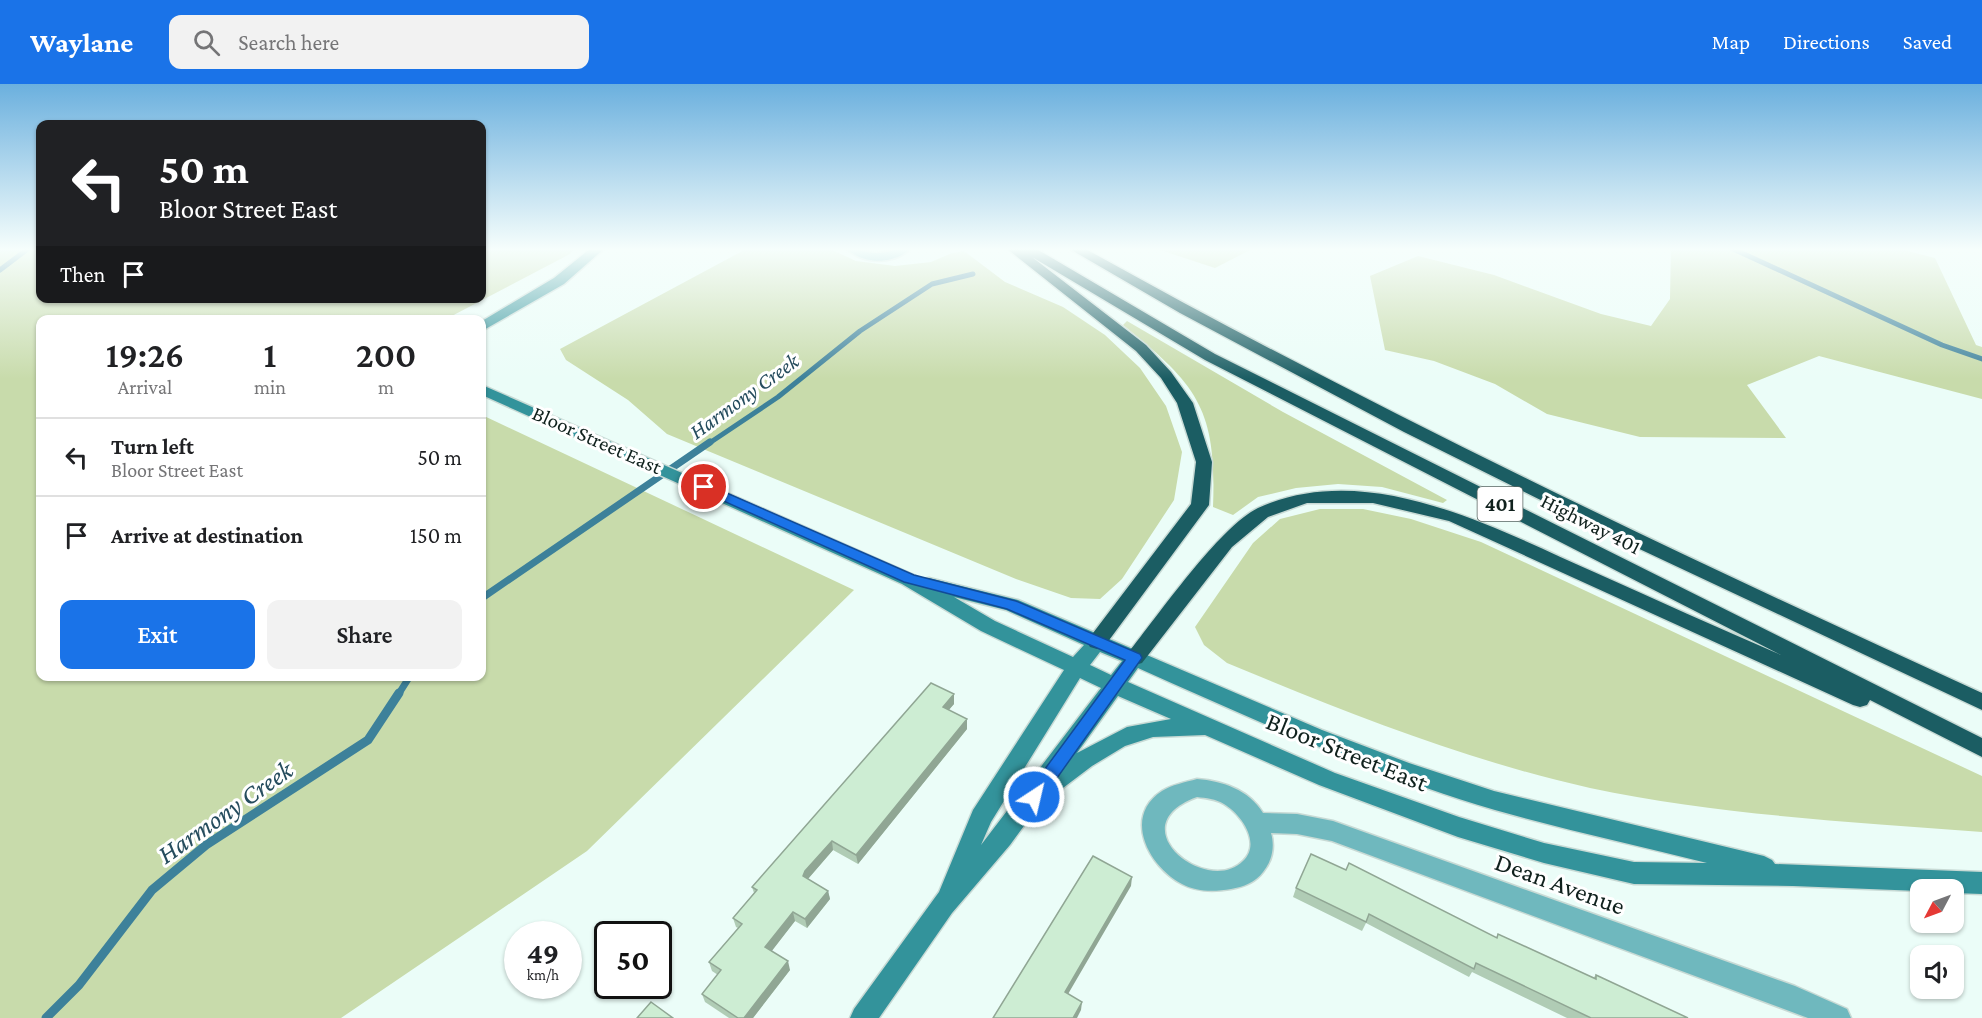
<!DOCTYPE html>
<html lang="en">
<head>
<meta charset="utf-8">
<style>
	:root { --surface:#fff; --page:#f2f2f2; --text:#202124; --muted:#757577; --line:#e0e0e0; --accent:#1a73e8 }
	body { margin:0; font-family:"Crimson Pro",serif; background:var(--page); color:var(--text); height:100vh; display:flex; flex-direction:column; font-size:22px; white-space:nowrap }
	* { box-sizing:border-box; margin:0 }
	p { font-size:20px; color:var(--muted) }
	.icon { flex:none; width:33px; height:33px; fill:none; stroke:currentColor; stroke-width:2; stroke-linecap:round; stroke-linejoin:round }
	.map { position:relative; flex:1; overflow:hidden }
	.details { position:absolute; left:36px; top:231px; width:450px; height:366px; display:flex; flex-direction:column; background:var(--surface); border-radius:12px; box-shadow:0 2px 4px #0004 }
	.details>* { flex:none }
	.guide { position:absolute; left:36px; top:36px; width:450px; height:183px; border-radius:12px; box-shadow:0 2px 4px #0004; background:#202124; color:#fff; overflow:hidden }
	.needle { width:39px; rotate:229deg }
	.fabs { position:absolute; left:1910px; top:795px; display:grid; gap:12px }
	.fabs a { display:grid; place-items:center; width:54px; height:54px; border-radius:12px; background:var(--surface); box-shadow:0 2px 4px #0004; font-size:30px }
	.speed { position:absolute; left:504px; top:837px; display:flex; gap:12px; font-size:30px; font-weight:700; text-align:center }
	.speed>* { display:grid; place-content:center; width:78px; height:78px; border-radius:50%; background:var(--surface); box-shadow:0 2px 4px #0004; line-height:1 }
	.speed small { font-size:15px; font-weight:400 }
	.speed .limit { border:3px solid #111; border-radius:9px; background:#fff; color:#111 }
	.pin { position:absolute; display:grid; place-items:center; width:51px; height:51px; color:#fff; margin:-26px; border:3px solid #fff; border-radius:50%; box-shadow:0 2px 6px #0007 }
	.me { position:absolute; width:66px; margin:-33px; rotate:35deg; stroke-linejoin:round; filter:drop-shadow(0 0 4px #0008) }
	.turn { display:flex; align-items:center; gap:21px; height:126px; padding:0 24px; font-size:27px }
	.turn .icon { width:78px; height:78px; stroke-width:2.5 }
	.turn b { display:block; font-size:42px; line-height:51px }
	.then { display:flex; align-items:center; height:57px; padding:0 24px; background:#0003; gap:12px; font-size:22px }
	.eta { display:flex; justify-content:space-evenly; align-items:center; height:102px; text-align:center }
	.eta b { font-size:36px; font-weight:600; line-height:42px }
	.button { display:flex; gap:12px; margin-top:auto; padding:12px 24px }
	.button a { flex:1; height:69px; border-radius:12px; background:var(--accent); color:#fff; font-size:24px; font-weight:600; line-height:69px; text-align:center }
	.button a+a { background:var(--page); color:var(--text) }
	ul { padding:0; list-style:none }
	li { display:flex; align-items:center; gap:18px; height:78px; padding:0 24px; border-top:2px solid var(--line) }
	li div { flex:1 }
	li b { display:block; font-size:22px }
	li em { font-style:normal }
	header { display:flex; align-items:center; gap:36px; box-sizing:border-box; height:84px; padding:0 30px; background:var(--accent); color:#fff }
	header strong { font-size:28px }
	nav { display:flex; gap:33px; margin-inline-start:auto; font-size:21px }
	.search { width:420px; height:54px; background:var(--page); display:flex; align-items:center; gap:15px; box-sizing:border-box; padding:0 21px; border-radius:12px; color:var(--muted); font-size:22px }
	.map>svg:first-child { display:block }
	.green { fill:#c8dbab }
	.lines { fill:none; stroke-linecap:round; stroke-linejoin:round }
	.stream-far2 { stroke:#3d819a; stroke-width:5 }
	.stream-far1 { stroke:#3d819a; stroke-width:7 }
	.stream { stroke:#3d819a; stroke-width:9 }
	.minor-casing { stroke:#c8dad5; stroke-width:3 }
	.secondary-casing { stroke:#c8dad5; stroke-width:3 }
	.motorway-casing { stroke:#c8dad5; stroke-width:3 }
	.minor { fill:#6fb8be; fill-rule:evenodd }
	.secondary { fill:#33939b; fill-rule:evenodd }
	.motorway { fill:#1b5d63; fill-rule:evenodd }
	.wall { fill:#b0ccb5 }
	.shaded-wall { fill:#90a694 }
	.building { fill:#cdedd3; stroke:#90a694; stroke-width:1.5 }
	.route { fill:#1a73e8; stroke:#114b97; stroke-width:1.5 }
	.labels { text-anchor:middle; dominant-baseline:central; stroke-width:6; stroke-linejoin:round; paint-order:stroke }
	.shield { fill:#fff; stroke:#586461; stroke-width:1.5 }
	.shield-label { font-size:20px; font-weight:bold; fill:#10211d }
	.street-label { font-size:21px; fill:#10211d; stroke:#fff }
	.water-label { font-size:22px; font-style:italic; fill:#254c5d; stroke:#fff }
	.near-street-label { font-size:26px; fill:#10211d; stroke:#fff }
	.near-water-label { font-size:27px; font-style:italic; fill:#254c5d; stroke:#fff }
</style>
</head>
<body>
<header>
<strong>Waylane</strong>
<div class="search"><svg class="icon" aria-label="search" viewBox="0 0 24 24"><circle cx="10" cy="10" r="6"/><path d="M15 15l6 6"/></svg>Search here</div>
<nav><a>Map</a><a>Directions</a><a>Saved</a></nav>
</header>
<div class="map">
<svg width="1982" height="934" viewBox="0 0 1982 934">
	<rect width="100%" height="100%" fill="#ebfdf8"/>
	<!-- green -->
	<path class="green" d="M0,164h40v50h442v-50h93l-5,6 -124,65 -406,1v356h442v-261l372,175 -267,261 -246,167h-341z
		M748,164h80l28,13 39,5 36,-4 21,-9 12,-2 41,31 58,25 42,28 35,33 26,38 16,46 -8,48 -52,79 -22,20 -29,-1 -55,-19 -349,-145 -39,-34 -62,-40 -6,-11z
		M1154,164h100l-39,20z
		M1671,164h225l39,10 41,87 6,2v52l-163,-43 -72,29 39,53 -146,-1 -93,-23 -52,-30 -61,-23 -49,-11 -15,-74 48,-20 76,19 107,39 50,12 19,-27z
		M1127,237l156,91 164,88 -4,3 -61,-16 -44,-3 -42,4 -38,9 -25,18 -20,-8c4,-99 -16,-122 -90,-182z
		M1320,425h43l48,10 70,23 501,234v56c-130,-10 -264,-17 -392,-44 -125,-28 -245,-76 -363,-125l-23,-18 -9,-18 58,-84 27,-24z"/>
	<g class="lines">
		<!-- stream-far2 -->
		<path class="stream-far2" d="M1731,164l211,97 40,14
			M0,186l29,-22
			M708,360l70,-47 82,-66 72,-47 41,-10"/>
		<!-- stream-far1 -->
		<path class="stream-far1" d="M482,514l228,-156
			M398,611l12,-19"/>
		<!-- stream -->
		<path class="stream" d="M46,934l33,-33 73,-95 54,-45 162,-105 31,-47"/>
		<!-- minor casing -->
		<g class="minor-casing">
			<path id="minor" d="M846,164c11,0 19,5 30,5 12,0 22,-5 35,-5 -16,17 -49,17 -65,0z
				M1197,695c26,2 52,11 66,34l34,1 36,7 462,165 52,23 4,9h-43l-476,-177 -35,-7 -26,-1c4,14 1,28 -8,39 -7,10 -20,15 -32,17 -17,3 -34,3 -49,-5 -33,-17 -60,-67 -20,-93 9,-6 24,-9 35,-12zM1197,713c9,1 19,2 27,7 17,10 38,39 19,57 -36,36 -126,-35 -46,-64z"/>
		</g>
		<!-- secondary casing -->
		<g class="secondary-casing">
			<path id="secondary" d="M591,164h14l-41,36 -82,47v-10l72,-43z
				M482,301l441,194 6,-1 89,22 304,130 87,33 85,28 270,65 8,4 3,4 207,8v22l-29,-1v-3l-33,1 -127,-5 -159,-2 -90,-21 -86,-26 -139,-52 -114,-50 -52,2 -28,9 -33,20 -37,28 -9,2 -36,49 -58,68 -73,105h-29l4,-9 85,-117 34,-82 91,-140 -83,-39 -79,-47 -420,-189zM954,513l52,13 78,35 -11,12 -78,-36zM1100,568l22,9 -11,14 -21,-10zM1138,584c117,52 234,106 357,142 70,20 141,35 212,53l-73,-1 -90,-19 -85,-26 -124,-44 -207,-91zM1080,594l21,10 -120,157 10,-23zM1118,612l53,23 -44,8 -50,26z"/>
		</g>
		<!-- motorway casing -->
		<g class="motorway-casing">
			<path id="motorway" d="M1006,164h29l180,106 767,384v19l-112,-57 -3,5 -7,2 -7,-2 -404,-184 -76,-18h-66l-39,14 -36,30 -90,116 -7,2 -7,-2 -3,-5 3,-5c29,-36 92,-127 130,-145 110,-50 236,20 336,64 62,28 125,56 187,83l-576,-295 -173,-103 114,88 25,27 22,31 19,59 -3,43 -105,142 -7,2 -7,-2 -3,-5 3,-5 101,-133 5,-42 -19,-59 -16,-25 -25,-27z
				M1068,164h16c292,163 594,306 898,445v17l-351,-165 -227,-113 -224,-119z"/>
		</g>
		<!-- minor -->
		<use href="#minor" class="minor"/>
		<!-- secondary -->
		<use href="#secondary" class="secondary"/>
		<!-- motorway -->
		<use href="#motorway" class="motorway"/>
	</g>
	<!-- wall -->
	<path class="wall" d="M954,610v10l-6,6 19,19 -109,135 -25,-14 -25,29 20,12 2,8 -23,29 -12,-7 -24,30 19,19 -37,48h-24l-24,-16 -3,-8 16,-19 -6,-4 -3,-9 29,-34 -2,-1 -3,-9 21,-25 -2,-6z
		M1346,786l150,68 2,-4 95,44 3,-3 92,43h-121l-95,-46 -3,5 -103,-54 -4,8 -69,-34 3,-9z"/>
	<!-- shaded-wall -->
	<path class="shaded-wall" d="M954,610v10l-11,13v-10z
		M967,635v10l-109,135 -2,-9z
		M832,757l1,9 -26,30 -4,-4 2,-5z
		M1132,793l-1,9 -67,115 1,-9z
		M828,807l2,8 -23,29 -2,-9z
		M793,828l2,9 -27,35 -3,-9z
		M788,877l2,9 -37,48h-9z
		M1082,918l-1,8 -4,8h-4z"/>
	<!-- building -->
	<path class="building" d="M931,599l23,11 -11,13 24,12 -111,136 -24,-14 -27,30 -2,5 25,15 -23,28 -12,-7 -28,35 23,14 -44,57h-6l-36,-24 19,-24 -12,-8 33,-38 -9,-6 24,-28 -5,-3z
		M1311,770l35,16 3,-7 148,75 1,-4 98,45v-4l92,43h-97l-115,-55 -2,6 -105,-55 -3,8 -70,-34z
		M1093,772l39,21 -67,115 17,10 -9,16h-80z
		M651,918l22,16h-36z"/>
	<!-- sky -->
	<linearGradient id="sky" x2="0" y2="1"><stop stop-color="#6bb0de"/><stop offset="0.56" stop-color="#f6fefc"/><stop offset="1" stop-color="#f6fefc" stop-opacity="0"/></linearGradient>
	<rect width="1982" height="295" fill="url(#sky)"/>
	<!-- route -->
	<path class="route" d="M704,399l210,92 102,26 124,53 2,4 -102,144h-12l-3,-5 3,-5 97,-132 -118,-51 -103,-27 -205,-92 -2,-3z"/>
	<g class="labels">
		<!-- shield labels -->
		<rect class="shield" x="1477.5" y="403" width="45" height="34" rx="4.5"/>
		<g class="shield-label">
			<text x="1500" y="420">401</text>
		</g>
		<!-- street labels -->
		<g class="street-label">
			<text transform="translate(597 356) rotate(24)">Bloor Street East</text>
			<text transform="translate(1591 440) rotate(27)">Highway 401</text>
		</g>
		<!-- water labels -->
		<g class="water-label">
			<text transform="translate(744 312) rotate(-36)">Harmony Creek</text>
		</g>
		<!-- near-street labels -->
		<g class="near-street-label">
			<text transform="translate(1347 668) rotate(22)">Bloor Street East</text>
			<text transform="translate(1560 800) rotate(20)">Dean Avenue</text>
		</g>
		<!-- near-water labels -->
		<g class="near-water-label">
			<text transform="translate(225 728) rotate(-35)">Harmony Creek</text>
		</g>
	</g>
</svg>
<div class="fabs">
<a><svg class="needle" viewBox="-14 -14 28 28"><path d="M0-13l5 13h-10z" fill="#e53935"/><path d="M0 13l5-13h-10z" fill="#757577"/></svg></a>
<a><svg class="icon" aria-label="sound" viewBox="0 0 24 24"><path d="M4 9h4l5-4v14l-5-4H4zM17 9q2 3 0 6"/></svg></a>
</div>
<div class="speed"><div>49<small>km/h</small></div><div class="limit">50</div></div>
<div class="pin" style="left:704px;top:403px;background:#d93025"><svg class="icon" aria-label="arrive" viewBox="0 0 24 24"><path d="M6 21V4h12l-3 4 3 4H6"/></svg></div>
<svg class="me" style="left:1034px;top:713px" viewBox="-20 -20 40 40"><circle r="17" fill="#1a73e8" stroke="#fff" stroke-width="3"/><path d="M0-11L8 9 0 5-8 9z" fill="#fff"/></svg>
<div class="guide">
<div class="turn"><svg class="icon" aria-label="left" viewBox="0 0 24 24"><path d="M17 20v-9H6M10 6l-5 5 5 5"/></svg><div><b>50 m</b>Bloor Street East</div></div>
<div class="then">Then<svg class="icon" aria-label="arrive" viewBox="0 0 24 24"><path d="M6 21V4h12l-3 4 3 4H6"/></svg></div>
</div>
<section class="details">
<div class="eta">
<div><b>19:26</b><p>Arrival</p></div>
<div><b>1</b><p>min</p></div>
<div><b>200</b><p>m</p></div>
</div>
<ul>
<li><svg class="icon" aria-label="left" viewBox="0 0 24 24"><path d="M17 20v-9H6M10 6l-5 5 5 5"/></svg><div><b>Turn left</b><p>Bloor Street East</p></div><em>50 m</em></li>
<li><svg class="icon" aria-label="arrive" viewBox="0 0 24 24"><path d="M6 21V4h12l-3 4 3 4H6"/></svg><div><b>Arrive at destination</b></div><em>150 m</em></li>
</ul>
<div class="button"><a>Exit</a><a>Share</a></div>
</section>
</div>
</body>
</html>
